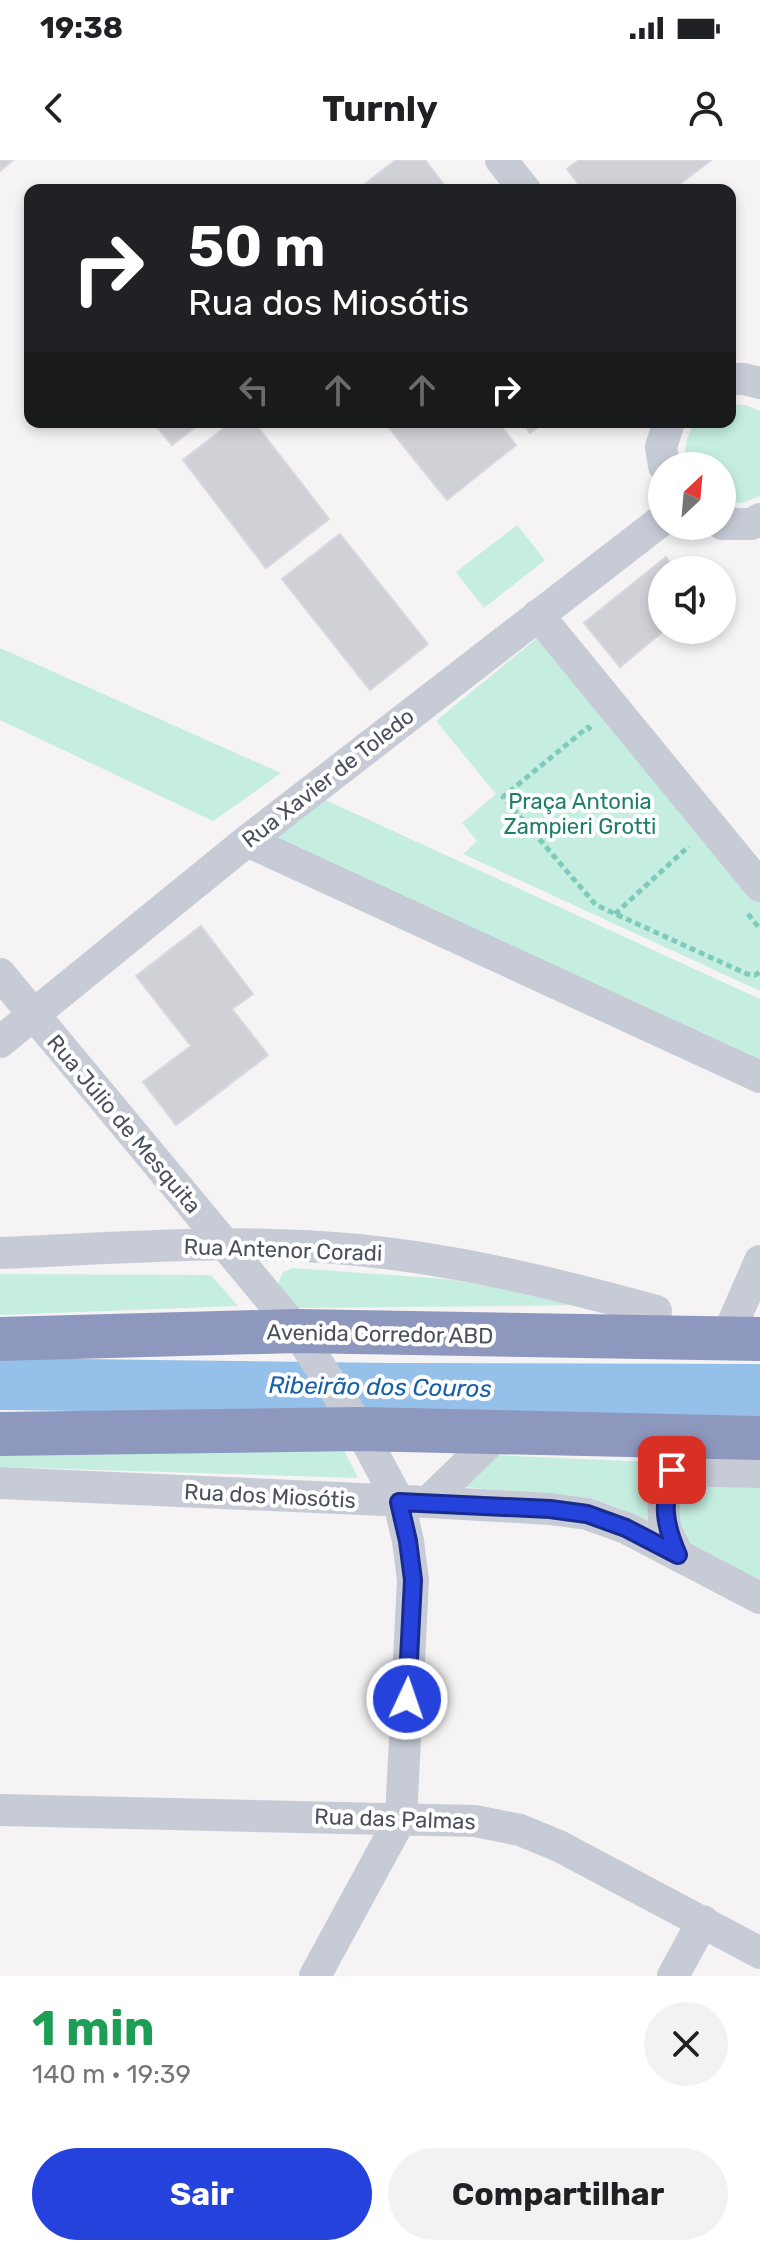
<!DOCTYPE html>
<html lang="pt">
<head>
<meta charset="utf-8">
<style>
	:root { --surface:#fff; --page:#f2f2f2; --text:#202124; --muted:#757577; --accent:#2542dc }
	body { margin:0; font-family:Rubik,sans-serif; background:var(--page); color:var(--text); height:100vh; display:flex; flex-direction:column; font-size:30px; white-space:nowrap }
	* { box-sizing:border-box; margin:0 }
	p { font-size:26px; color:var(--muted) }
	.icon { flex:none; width:44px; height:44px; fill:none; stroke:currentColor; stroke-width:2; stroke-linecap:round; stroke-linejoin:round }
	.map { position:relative; height:1816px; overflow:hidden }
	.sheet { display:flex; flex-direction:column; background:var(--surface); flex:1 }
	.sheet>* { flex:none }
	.hud { position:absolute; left:24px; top:24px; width:712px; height:244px; border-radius:16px; box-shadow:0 4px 12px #0003; background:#202124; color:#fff; overflow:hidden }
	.needle { width:52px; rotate:26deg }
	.tools { position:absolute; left:648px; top:292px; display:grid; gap:16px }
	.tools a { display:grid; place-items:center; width:88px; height:88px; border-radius:50%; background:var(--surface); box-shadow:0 4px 12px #0003; font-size:40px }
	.pin { position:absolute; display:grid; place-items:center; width:68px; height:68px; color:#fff; margin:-34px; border-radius:16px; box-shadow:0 4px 12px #0006 }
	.me { position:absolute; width:88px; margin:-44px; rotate:3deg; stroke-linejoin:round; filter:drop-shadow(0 0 6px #0008) }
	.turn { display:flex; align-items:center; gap:28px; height:168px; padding:0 32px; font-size:36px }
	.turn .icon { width:104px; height:104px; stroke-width:2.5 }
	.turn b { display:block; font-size:56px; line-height:68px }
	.lanes { display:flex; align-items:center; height:76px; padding:0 32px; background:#0003; justify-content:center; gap:40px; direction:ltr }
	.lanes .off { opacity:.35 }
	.round { display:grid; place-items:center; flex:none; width:84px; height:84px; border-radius:42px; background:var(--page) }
	.headline { display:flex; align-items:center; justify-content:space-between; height:136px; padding:0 32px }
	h1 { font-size:48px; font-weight:700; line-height:60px; color:#1e9e55 }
	.cta { display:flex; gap:16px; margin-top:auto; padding:16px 32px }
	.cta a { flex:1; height:92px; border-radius:48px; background:var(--accent); color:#fff; font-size:32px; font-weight:700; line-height:92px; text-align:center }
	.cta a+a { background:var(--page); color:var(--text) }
	.status { display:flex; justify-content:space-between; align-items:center; height:56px; padding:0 40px; background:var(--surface); direction:ltr }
	.status svg { height:22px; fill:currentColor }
	header { display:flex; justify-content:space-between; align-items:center; height:104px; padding:0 32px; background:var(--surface); font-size:36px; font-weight:700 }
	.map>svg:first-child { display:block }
	.green { fill:#c5eee1 }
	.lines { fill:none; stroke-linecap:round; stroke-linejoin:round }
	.river { stroke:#95c0e9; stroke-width:52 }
	.building { fill:#d0d1d6; stroke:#d7d7dd; stroke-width:2 }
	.path { stroke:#7fcbbb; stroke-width:5; stroke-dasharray:6 4; stroke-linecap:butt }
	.minor { stroke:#c7cbd6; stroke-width:32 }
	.highway { stroke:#8e98be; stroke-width:44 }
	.route-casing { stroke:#182b8f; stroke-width:20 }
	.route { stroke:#2542dc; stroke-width:14 }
	.labels { text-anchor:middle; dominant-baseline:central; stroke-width:8; stroke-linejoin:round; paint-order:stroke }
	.street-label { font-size:22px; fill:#4b505f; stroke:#fff }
	.park-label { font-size:22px; fill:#1d7f6a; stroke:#fff }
	.water-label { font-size:24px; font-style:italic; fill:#1560a9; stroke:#fff }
</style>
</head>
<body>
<div class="status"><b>19:38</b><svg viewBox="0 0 49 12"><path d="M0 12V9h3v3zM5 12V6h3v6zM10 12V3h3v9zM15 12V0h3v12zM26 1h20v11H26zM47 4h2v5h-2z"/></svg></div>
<header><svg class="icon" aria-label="back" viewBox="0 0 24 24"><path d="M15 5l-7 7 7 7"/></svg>Turnly<svg class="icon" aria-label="person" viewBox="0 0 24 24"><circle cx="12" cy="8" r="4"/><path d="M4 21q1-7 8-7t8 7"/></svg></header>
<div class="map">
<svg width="760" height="1816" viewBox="0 0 760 1816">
	<rect width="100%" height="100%" fill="#f5f3f3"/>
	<!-- green -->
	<path class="green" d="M730,244l15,1 15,6v85l-18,7 -20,-2v-35l-36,-2c-2,-16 0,-29 10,-42h34z
		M517,365l28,35 -61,48 -28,-36z
		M542,474l218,263v94l-297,-137 14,-13 -15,-18 34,-29 -60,-73z
		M0,488l281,125 -68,48 -213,-101z
		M321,638l439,201v70l-498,-222z
		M293,1108l153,11 155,26 -302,3 -15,-7 -8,-12 7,-17z
		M0,1114l211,1 27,31 -238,9z
		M339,1281l19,37 -358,-11v-17z
		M492,1295l181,8 -6,72c-68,-51 -129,-38 -208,-49z
		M678,1317l82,3v110l-76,-39 -10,-62z"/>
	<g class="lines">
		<!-- river -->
		<path class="river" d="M0,1224l390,5 370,1"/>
	</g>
	<!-- building -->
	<path class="building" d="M0,0h13l-13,11z
		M396,0h29l23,30h-91z
		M579,0h132l-39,30h-89l-16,-21z
		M153,262h49l-30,23z
		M232,262h22l75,97 -63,49 -83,-108z
		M397,262h101l18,23 -69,55 -58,-72z
		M522,262h23l-15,11z
		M340,374l88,110 -58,46 -88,-111z
		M666,397l10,13h-14v60h3l-45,37 -36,-44z
		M201,766l52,68 -21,15 36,46 -92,70 -33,-43 48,-36 -55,-70z"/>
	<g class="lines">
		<!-- path -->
		<path class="path" d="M591,570l-3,-3 -85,70 93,108 151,69 8,1 5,-3
			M615,754l74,-68
			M748,754l12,15"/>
		<!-- minor -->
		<path class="minor" d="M501,0l24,30
			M730,219h14l16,4
			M664,306l-3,-19 8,-25
			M722,364h30l8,-5
			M538,455l222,271
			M247,681l513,236
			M0,814l297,357 63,98 39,73 9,39 5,39 -12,238 -86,158
			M0,882l247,-201 415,-321
			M0,1093c119,-5 239,-15 358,-3 101,10 200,34 298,61
			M726,1179l34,-78
			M672,1310l88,2
			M0,1323l428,19 122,7 37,5 39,14 134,70
			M428,1342l72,-70
			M678,1395c-4,-9 -11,-20 -13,-30 -6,-32 9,-61 22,-89
			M0,1650l475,11 45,9 39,16 201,107
			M673,1816l30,-55"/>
		<!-- highway -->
		<path class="highway" d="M0,1179l297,-8 463,8
			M0,1274l360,-5 400,9"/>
	</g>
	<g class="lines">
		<!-- route casing -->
		<g class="route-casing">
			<path id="route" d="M407,1539l6,-119 -5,-39 -9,-39 151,7 37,5 39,14 52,27c-14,-32 -16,-50 -6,-85"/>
		</g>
		<!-- route -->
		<use href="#route" class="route"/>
	</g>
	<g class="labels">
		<!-- street labels -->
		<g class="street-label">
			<text transform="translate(328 618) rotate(-38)">Rua Xavier de Toledo</text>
			<text transform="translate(124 964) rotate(50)">Rua Júlio de Mesquita</text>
			<text transform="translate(283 1090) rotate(2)">Rua Antenor Coradi</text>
			<text transform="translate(380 1174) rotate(1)">Avenida Corredor ABD</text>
			<text transform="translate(270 1336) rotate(3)">Rua dos Miosótis</text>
			<text transform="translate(395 1659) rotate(2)">Rua das Palmas</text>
		</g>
		<!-- park labels -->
		<g class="park-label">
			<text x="580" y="641">Praça Antonia<tspan x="580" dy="25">Zampieri Grotti</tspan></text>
		</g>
		<!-- water labels -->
		<g class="water-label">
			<text transform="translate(380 1227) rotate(1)">Ribeirão dos Couros</text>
		</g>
	</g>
</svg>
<div class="tools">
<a><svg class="needle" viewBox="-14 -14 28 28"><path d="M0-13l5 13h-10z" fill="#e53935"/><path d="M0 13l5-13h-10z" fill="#757577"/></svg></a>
<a><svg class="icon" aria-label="sound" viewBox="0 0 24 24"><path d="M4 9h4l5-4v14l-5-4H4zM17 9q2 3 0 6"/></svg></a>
</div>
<div class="pin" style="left:672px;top:1310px;background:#d93025"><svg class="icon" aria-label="arrive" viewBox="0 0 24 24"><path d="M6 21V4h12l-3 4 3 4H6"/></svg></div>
<svg class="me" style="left:407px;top:1539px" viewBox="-20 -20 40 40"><circle r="17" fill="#2542dc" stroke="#fff" stroke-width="3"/><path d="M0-11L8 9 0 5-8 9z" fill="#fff"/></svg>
<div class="hud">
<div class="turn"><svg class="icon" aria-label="right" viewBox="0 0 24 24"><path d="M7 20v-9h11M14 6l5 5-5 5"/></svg><div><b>50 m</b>Rua dos Miosótis</div></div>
<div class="lanes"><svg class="icon off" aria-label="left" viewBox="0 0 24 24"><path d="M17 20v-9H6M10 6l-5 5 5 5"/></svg><svg class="icon off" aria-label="ahead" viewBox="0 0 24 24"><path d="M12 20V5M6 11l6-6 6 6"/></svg><svg class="icon off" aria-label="ahead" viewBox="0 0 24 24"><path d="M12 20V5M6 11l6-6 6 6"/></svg><svg class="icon" aria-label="right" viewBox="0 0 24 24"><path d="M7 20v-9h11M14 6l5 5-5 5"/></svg></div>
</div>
</div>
<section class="sheet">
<div class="headline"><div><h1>1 min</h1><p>140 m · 19:39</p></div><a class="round"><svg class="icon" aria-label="close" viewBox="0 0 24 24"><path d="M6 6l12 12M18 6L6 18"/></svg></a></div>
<div class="cta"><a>Sair</a><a>Compartilhar</a></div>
</section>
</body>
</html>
